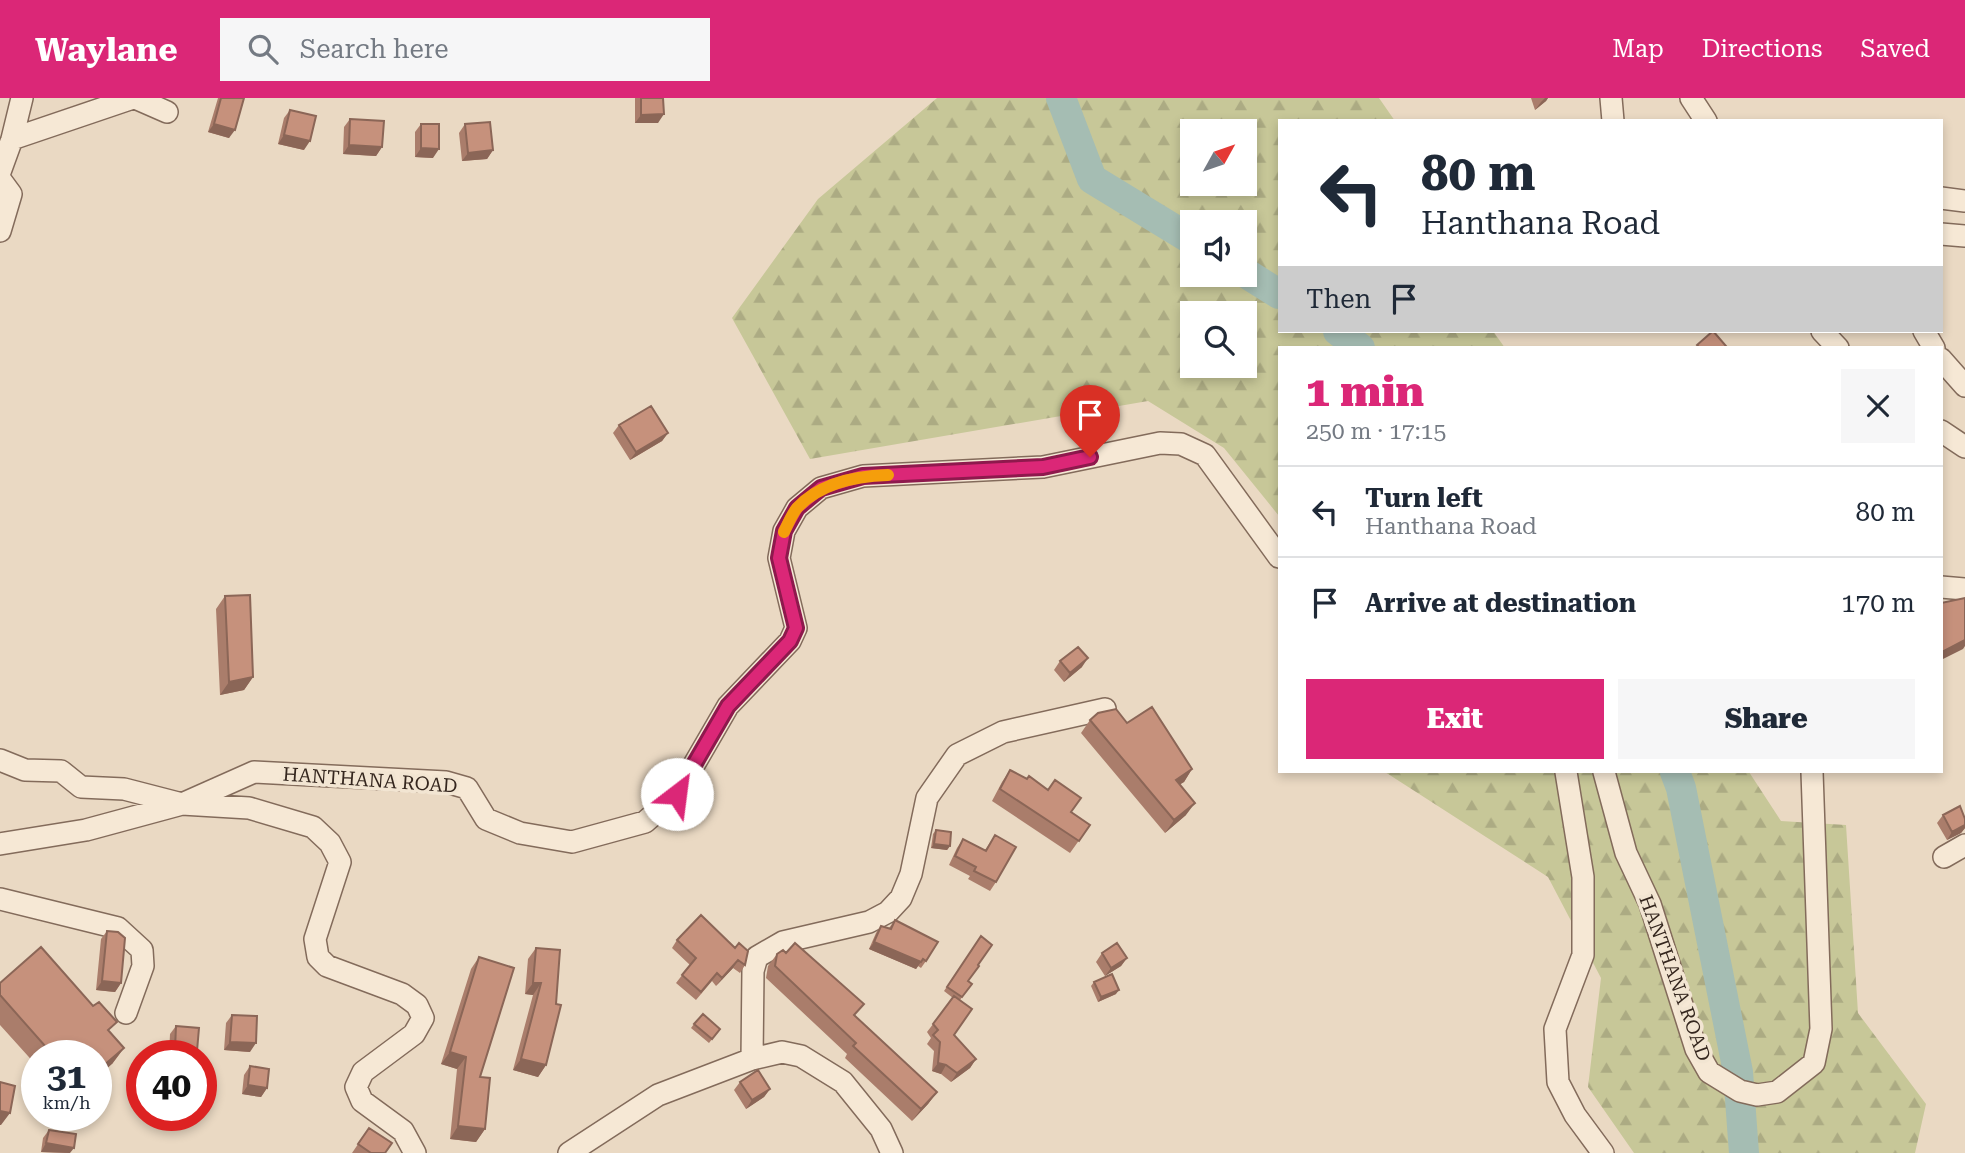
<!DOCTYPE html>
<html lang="en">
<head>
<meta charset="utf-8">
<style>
	:root { --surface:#fff; --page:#f6f6f7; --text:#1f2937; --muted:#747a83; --line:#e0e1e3; --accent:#db2777 }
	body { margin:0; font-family:"Roboto Serif",serif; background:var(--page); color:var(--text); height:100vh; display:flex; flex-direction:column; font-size:26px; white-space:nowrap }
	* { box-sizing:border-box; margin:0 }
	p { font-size:23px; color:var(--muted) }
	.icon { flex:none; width:38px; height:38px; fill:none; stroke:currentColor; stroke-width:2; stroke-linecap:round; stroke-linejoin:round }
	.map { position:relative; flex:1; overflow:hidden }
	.panel { position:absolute; left:1278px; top:248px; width:665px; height:427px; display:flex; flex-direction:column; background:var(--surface); border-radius:0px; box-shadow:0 4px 10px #0003 }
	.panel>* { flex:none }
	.guide { position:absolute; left:1278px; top:21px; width:665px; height:214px; border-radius:0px; box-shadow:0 4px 10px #0003; background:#fff; color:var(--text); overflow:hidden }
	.needle { width:46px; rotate:50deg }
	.buttons { position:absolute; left:1180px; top:21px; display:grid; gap:14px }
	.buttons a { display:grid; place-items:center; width:77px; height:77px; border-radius:0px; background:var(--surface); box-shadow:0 4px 10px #0003; font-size:35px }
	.speed { position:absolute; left:21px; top:942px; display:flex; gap:14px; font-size:35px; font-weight:700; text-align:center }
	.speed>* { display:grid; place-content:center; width:91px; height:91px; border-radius:50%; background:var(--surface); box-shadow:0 4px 10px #0003; line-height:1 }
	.speed small { font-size:18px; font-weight:400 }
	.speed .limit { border:10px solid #d22; background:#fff; color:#111 }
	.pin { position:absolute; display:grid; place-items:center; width:60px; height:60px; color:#fff; margin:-72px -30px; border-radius:50% 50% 50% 0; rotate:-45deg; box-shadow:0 0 7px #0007 }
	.pin .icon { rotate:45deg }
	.me { position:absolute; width:77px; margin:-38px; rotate:30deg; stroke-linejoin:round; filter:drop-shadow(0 0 5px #0008) }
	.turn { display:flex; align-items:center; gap:24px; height:147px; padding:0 28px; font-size:32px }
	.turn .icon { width:91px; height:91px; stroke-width:2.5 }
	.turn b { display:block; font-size:49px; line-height:60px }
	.then { display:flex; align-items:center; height:66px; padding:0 28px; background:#0003; gap:14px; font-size:26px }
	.round { display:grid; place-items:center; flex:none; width:74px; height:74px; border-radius:0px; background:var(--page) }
	.summary { display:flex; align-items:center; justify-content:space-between; height:119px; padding:0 28px }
	h1 { font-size:42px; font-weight:800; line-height:52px; color:var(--accent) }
	.action { display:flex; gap:14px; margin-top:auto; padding:14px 28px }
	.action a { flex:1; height:80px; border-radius:0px; background:var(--accent); color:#fff; font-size:28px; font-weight:800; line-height:80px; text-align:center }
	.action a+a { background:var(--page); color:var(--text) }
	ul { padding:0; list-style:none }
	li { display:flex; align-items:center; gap:21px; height:91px; padding:0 28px; border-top:2px solid var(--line) }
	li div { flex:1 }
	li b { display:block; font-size:26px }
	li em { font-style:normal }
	header { display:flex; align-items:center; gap:42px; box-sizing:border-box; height:98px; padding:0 35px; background:var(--accent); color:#fff }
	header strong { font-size:33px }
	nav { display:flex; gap:38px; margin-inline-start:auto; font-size:24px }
	.search { width:490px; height:63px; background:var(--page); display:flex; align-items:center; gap:18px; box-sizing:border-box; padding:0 24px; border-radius:0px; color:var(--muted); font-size:26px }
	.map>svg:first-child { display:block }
	.forest { fill:url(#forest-firs); fill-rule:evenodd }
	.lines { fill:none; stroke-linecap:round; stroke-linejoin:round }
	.river { stroke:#a5bdb3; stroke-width:30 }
	.minor-casing { stroke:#836b5b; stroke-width:24 }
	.minor { stroke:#f6e8d5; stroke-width:21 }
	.wall { fill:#aa7d6b }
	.shaded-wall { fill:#8b6657 }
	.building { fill:#c6917c; stroke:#8b6657; stroke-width:2 }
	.route-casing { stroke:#8e194d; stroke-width:18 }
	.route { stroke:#db2777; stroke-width:12 }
	.slow { stroke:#f59e0b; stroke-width:12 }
	.labels { text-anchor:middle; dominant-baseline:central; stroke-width:7; stroke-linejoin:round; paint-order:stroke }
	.street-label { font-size:19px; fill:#34261e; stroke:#f2e5d2 }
</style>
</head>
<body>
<header>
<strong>Waylane</strong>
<div class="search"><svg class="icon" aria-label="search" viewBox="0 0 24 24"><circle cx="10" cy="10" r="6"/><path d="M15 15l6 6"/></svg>Search here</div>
<nav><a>Map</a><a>Directions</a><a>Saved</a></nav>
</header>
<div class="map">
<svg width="1965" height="1055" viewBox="0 0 1965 1055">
	<defs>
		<pattern id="forest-firs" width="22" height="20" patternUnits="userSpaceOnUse" patternTransform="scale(1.75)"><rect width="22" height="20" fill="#c7c798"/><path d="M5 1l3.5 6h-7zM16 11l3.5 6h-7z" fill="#acab83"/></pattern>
	</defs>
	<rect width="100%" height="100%" fill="#ead9c3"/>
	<!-- forest -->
	<path class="forest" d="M937,0h442l16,23h-116v210h214l12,17h-226v168l-55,-68 -76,-47 -338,58 -78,-141 86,-119zM1192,33h52v53h-52zM1192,124h52v53h-52zM1192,215h52v53h-52z
		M1385,674h364l32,49 65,4 12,188 68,91 -11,49h-281l-46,-66 13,-109 -53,-101z"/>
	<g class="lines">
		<!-- river -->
		<path class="river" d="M1061,0l31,81 100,61
			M1244,174l35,22
			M1338,233l22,17
			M1675,674l6,16 57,284 6,81"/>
		<!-- minor casing -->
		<g class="minor-casing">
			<path id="minor" d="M135,0l32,14
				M1611,0l2,23
				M1691,0l15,23
				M12,41l121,-41
				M0,74l12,-33 10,-41
				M0,81l11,15 -11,37
				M1941,100l24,3
				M1941,136l24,2
				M1822,233l16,17
				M1924,233l10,17
				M1941,261l24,27
				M1941,333l24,16
				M1941,489l24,2
				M0,662l25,10 36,1 20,16 43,2 58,15 67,4 64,19 17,16 10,19 -25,77 3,18 9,9 75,28 15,11 6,13 -9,16 -51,38 -7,15 6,14 41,30 12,22
				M1566,674l17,105v78l-28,74 3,53 17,33 28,38
				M1604,674l22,81 24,51 46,145 13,23 31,19 17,4 20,-3 37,-29 7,-34 -9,-257
				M0,746l86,-14 96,-26 72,-32 192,10 21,6 19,31 34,14 52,9 73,-20 32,-28 51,-88 62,-65 6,-13 -17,-70 5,-27 13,-23 24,-20 42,-12 180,-9 117,-24 21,1 24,11 74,102
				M1944,759l21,-12
				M0,801l118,29 24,22 1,16 -17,47
				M752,961l1,-88 4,-14 26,-15 86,-20 19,-10 13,-14 10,-24 16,-76 30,-43 46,-23 102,-23
				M569,1055l89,-58 94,-36 30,-7 19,4 42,26 38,47 11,24"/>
		</g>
		<!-- minor -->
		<use href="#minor" class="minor"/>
	</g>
	<!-- wall -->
	<path class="wall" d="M218,0h26l-15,40 -21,-6z
		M635,0h28l-5,25h-23z
		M1531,0h17l-2,3 -11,9z
		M290,12l14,40 -26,-6 6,-26z
		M350,21l32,28 -6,9 -33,-2 1,-27z
		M421,26l12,34 -18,-1v-25z
		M465,26l28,26 -6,9 -25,2 -3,-28z
		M619,327l49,8 -6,8 -32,19 -17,-27z
		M225,498l28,81 -9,13 -24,5 -4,-86z
		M1060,563l22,6 -18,15 -10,-12z
		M1090,622l37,3 65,46 -8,13 -5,2 7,31 -21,18 -84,-100z
		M1010,672l80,55 -20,28 -78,-52 10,-19z
		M1943,717l22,4v9l-4,5 -14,7 -10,-17z
		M936,732l14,16 -3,4 -16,-2 2,-14z
		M995,737l1,47 -6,9 -22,-12 2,-3 -21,-11 8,-17 6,-9 22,11z
		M701,817l44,50 -5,8 -7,-5 -17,18 -4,-5 -16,19 -20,-17 14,-18 -18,-17 5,-8z
		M895,822l31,41 -5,7 -3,-2 -2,3 -47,-20 7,-16 5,-7 8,2z
		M107,833l14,52 -6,9 -19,-2 5,-51z
		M981,838l-3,29 -10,16 4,3 -12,16 -6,35 22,24 -6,9 -19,14 -10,-8 -9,-3 2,-20 -7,-7 4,-6 -4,-6 26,-34 -9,-7z
		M536,850l24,2 -14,115 -8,12 -25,-7 20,-75 -8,-1 3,-35z
		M1102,855l25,5 -6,8 -16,10 -9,-14z
		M777,856l78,62 82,76 -9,12 -16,17 -67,-63 2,-4 -81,-76 2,-12z
		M479,859l1,120 5,52 -9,13 -26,-3 7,-70 -16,-5 30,-95z
		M1094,884l22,12 -18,8 -7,-16z
		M0,885l110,49 14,16 -12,16 -16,-9h-59v11l-37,-41z
		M232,917l18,37 -26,-2 2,-27z
		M694,926l23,9 -8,10 -18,-15z
		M176,928l21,25 -3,4h-25l1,-21z
		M250,968l17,22 -6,9 -19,-3 2,-19z
		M740,984l30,7 -6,8 -18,12 -12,-19z
		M369,1030l16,25h-33z
		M49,1032l21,23 -29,-1 2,-14z"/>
	<!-- shaded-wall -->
	<path class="shaded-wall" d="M1545,0h3l-2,3 -11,9 6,-8z
		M664,16l-6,9h-23l6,-8z
		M214,26l21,6 -6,8 -21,-6z
		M284,37l26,6 -6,9 -26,-6z
		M349,47l33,2 -6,9 -33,-2z
		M421,50l18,1 -6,9 -18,-1z
		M493,52l-6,9 -25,2 6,-8z
		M668,335l-6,8 -32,19 6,-8z
		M1965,542v6l-2,3 -22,11v-9z
		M1088,560l-6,9 -18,15 6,-9z
		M253,579l-9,13 -24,5 9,-13z
		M1192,671l-8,13 -17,11 9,-13z
		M1195,705l-9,12 -21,18 9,-13z
		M1965,727v3l-4,5 -14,7 5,-8z
		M934,746l16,2 -3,4 -16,-2z
		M874,844l47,20 -5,7 -47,-20z
		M1127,860l-6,8 -16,10 6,-8z
		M738,862l-5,8 -17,18 6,-8z
		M102,883l19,2 -6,9 -19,-2z
		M533,885h8l-8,12 -8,-1z
		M1119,892l-3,4 -18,8 3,-5z
		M230,944l26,1 -6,9 -26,-2z
		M124,950l-12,16 -16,14v-6z
		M175,951l22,2 -3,4h-24z
		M450,954l16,5 -9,12 -16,-5z
		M521,961l25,6 -8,12 -25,-7z
		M976,961l-6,9 -19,14 6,-9z
		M938,965l8,2 -5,9 -9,-3z
		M248,987l19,3 -6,9 -19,-3z
		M770,991l-6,8 -18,12 6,-9z
		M937,994l-9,12 -16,17 9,-12z
		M0,1013l10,2 -9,12h-1z
		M458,1028l27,3 -9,13 -26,-3z
		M46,1045l28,5 -4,5 -29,-1z"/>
	<!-- building -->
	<path class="building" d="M221,0h23l-9,32 -21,-6z
		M641,0h22l1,16 -23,1z
		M290,12l26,6 -6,25 -26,-6z
		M350,21l34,2 -2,26 -33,-2z
		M490,24l3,28 -25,3 -3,-29z
		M421,26h18v25l-18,-1z
		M1713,233l13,15 -3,2h-23l-3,-3z
		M651,308l17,27 -32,19 -17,-27z
		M250,497l3,82 -24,5 -4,-86z
		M1965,500v42l-21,11h-3v-48z
		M1078,549l10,11 -18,15 -10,-12z
		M1152,609l40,62 -16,11 19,23 -21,17 -84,-100 8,-7 18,-4 11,14z
		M1010,672l17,9 2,-3 19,14 7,-10 26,18 -10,14 19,13 -11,16 -79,-52z
		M1960,708l5,13v6l-13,7 -9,-17z
		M936,732l15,2 -1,14 -16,-2z
		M995,737l21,12 -20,35 -22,-11 2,-4 -21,-11 8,-17 23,12z
		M701,817l34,33 4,-5 9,8 -3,14 -7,-5 -16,18 -5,-5 -16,19 -19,-17 14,-17 -19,-18z
		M895,822l43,22 -12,19 -3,-2 -2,3 -47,-20 7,-16 10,3z
		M107,833l11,1 7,6 -4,45 -19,-2z
		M981,838l11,9 -14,20 1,1 -11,15 4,3 -10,13 -15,-10z
		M795,845l69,61 -10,11 83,77 -16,17 -68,-63 3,-3 -81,-77 2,-12 6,-4 3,3z
		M1117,845l10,15 -16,10 -9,-15z
		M41,849l52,59 6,-4 18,20 -9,8 16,18 -28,24v-17h-43l-53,-60v-12z
		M536,850l24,2 -4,54 5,1 -15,60 -25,-6 20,-76h-8z
		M479,859l35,11 -34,109 10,1 -5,51 -27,-3 8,-69 -16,-5z
		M1112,876l7,16 -18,7 -7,-15z
		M954,898l18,13 -18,26 22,24 -19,14 -11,-8 -8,-2 2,-21 -7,-7 5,-5 -5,-6z
		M703,916l17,15 -8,10 -18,-15z
		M232,917l25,1 -1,27 -26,-1z
		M176,928l23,2 -2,23 -22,-2z
		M250,968l19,3 -2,19 -19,-3z
		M758,972l12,19 -18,11 -12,-18z
		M0,984l15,4 -5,27 -10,-2z
		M369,1030l23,15 -7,10h-14l-13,-9z
		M49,1032l27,4 -2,14 -28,-5z"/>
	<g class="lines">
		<!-- route casing -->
		<g class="route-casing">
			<path id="route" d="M677,696l51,-88 62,-65 6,-13 -17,-70 5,-27 13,-23 24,-20 42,-12 180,-9 47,-10"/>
		</g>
		<!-- route -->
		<use href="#route" class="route"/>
		<!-- slow -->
		<path class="slow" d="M784,434c4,-8 8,-18 13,-24 23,-25 59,-32 91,-33"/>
	</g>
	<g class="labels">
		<!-- street labels -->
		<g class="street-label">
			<text transform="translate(370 682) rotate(4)">HANTHANA ROAD</text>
			<text transform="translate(1675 880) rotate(70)">HANTHANA ROAD</text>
		</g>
	</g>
</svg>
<div class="buttons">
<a><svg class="needle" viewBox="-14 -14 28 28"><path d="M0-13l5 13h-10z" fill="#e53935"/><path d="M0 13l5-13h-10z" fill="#747a83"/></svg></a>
<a><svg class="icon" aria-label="sound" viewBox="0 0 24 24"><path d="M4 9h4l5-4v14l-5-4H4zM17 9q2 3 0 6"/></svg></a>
<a><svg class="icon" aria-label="search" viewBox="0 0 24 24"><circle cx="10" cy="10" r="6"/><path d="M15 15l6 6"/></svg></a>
</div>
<div class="speed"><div>31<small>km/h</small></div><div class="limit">40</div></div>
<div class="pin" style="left:1090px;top:359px;background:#d93025"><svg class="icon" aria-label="arrive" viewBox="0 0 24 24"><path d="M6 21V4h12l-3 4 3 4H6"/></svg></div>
<svg class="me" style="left:677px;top:696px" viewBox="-20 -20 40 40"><circle r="19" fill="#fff"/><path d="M0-13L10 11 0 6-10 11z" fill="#db2777"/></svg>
<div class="guide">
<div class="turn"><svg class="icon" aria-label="left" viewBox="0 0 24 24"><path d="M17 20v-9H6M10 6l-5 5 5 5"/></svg><div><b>80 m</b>Hanthana Road</div></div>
<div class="then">Then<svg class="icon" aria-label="arrive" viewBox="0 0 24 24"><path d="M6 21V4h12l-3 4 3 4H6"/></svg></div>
</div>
<section class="panel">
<div class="summary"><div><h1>1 min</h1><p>250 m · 17:15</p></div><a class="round"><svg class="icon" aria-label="close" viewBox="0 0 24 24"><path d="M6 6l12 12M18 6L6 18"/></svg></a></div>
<ul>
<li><svg class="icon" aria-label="left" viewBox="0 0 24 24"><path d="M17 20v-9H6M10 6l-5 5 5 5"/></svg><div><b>Turn left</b><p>Hanthana Road</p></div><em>80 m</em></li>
<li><svg class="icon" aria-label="arrive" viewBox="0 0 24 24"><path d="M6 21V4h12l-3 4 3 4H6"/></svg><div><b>Arrive at destination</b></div><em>170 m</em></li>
</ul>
<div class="action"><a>Exit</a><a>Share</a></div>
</section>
</div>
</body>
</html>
